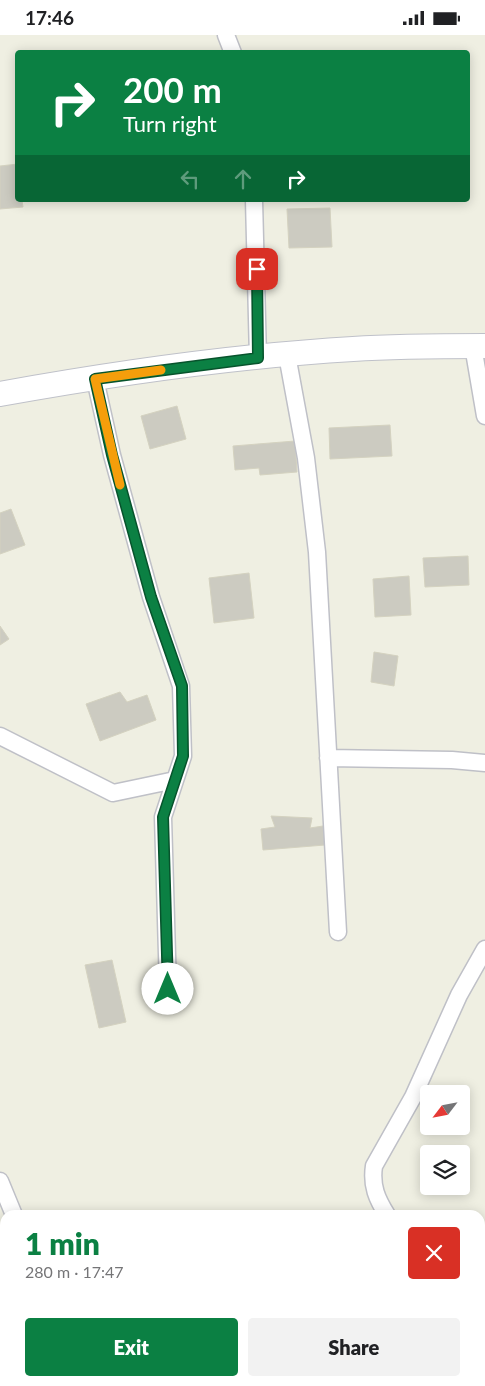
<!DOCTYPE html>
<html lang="en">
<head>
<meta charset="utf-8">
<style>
	:root { --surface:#fff; --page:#f2f2f2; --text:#202124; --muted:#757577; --accent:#0b8043 }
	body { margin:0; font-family:Lato,sans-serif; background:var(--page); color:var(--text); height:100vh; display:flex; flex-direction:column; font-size:19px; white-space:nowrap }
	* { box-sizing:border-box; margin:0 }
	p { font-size:16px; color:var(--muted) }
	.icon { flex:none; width:28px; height:28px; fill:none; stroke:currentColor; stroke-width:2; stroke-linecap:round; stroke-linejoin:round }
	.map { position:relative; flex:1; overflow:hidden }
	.panel { position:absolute; left:0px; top:1175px; width:485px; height:176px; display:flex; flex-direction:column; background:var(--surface); border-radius:15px 15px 0 0; box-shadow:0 2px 12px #0003 }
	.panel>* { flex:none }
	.top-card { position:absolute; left:15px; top:15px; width:455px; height:152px; border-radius:5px; box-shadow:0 2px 12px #0003; background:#0b8043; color:#fff; overflow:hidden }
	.needle { width:32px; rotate:238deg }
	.tools { position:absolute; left:420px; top:1050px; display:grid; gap:10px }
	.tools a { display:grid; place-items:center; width:50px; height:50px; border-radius:5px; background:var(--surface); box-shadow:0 2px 12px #0003; font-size:25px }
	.pin { position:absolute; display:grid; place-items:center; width:42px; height:42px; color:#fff; margin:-21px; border-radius:10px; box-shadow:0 2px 8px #0006 }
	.me { position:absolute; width:55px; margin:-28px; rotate:0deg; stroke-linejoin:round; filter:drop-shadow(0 0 4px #0008) }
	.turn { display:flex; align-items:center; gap:18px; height:105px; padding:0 25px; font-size:22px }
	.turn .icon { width:65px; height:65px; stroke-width:2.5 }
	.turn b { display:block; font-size:35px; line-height:42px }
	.lanes { display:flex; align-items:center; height:48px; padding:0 25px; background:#0003; justify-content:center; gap:25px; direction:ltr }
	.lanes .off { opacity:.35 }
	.round { display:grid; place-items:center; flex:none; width:52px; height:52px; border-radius:5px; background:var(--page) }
	.overview { display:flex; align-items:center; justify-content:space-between; height:85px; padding:0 25px }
	h1 { font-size:30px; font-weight:800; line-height:38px; color:var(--accent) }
	.action { display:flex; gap:10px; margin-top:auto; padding:10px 25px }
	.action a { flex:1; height:58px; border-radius:5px; background:var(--accent); color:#fff; font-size:20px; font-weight:800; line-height:58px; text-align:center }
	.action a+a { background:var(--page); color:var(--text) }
	.status { display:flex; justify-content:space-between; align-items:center; height:35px; padding:0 25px; background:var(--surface); direction:ltr }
	.status svg { height:14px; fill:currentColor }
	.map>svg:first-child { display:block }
	.building { fill:#cccbc1; stroke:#d4d2c0 }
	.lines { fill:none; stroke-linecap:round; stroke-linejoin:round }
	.street-casing { stroke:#bfc0c7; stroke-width:19 }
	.secondary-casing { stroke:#bfc1c9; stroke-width:26 }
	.street { stroke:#fff; stroke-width:16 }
	.secondary { stroke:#fff; stroke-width:24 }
	.route-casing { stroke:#07532c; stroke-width:12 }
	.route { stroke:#0b8043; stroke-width:9 }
	.slow { stroke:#f59e0b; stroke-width:9 }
</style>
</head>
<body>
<div class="status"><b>17:46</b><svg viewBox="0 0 49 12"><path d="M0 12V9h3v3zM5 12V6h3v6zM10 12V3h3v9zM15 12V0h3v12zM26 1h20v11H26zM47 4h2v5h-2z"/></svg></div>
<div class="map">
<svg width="485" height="1351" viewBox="0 0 485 1351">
	<rect width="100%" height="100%" fill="#efefe2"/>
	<!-- building -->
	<path class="building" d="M18,129v36h4l1,7 -23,2v-43z
		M330,173l2,39 -43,1 -2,-39z
		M177,371l9,33 -36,10 -9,-33z
		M390,390l2,31 -62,3 -1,-31z
		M295,406l2,31 -37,3 -1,-7 -24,2 -2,-24z
		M11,474l14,36 -25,9v-41z
		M468,521l1,29 -44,2 -2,-29z
		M249,538l5,45 -40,5 -5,-45z
		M409,541l2,39 -36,2 -2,-38z
		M0,591l9,13 -9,6z
		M374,617l24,4 -4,30 -23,-4z
		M120,657l7,10 20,-7 9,25 -56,21 -14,-37z
		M271,781l41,2 -2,10 13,-2 2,19 -62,5 -2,-21 14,-2z
		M112,925l14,62 -27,6 -14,-63z"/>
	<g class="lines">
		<!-- street casing -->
		<g class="street-casing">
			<path id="street" d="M226,0l7,18
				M254,165l4,158
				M473,311l12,70
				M287,320l19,103 11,94 21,380
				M95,344l17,76 39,142 30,89 2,70 -20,61 5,172
				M0,701l113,57 62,-13
				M328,723l124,2 33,3
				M0,1146l14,34
				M387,1180c-10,-16 -16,-29 -13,-49l39,-69 46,-102 26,-46
				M480,1258l5,-3
				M97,1346l6,5"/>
		</g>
		<!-- secondary casing -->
		<g class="secondary-casing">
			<path id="secondary" d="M0,359c116,-21 235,-38 353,-45 44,-3 88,-3 132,-3"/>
		</g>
		<!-- street -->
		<use href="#street" class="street"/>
		<!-- secondary -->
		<use href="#secondary" class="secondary"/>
	</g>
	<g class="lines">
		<!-- route casing -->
		<g class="route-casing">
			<path id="route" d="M168,954l-5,-172 20,-61 -1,-70 -31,-89 -39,-142 -17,-76 163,-21 -1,-89"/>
		</g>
		<!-- route -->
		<use href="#route" class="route"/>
		<!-- slow -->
		<path class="slow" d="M120,450l-25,-106 66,-9"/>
	</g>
</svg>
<div class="tools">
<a><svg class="needle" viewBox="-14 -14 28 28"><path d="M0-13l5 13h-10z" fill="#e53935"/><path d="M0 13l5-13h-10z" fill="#757577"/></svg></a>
<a><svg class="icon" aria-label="layers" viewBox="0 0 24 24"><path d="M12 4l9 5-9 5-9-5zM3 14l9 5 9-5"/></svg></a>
</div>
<div class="pin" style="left:257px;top:234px;background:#d93025"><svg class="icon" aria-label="arrive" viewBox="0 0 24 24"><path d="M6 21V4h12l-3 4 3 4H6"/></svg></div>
<svg class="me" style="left:168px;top:954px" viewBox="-20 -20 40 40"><circle r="19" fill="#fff"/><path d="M0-13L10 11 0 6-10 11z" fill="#0b8043"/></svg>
<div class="top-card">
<div class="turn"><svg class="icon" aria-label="right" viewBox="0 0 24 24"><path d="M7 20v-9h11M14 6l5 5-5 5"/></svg><div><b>200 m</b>Turn right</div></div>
<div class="lanes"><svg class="icon off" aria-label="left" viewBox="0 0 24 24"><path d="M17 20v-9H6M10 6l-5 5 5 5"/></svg><svg class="icon off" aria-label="ahead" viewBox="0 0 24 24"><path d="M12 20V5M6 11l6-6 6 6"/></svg><svg class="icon" aria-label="right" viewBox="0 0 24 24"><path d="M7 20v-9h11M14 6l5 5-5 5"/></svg></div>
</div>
<section class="panel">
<div class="overview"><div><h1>1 min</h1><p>280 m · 17:47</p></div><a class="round" style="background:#d93025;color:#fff"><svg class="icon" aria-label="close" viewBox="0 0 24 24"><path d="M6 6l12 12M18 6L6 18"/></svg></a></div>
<div class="action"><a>Exit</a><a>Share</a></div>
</section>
</div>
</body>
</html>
